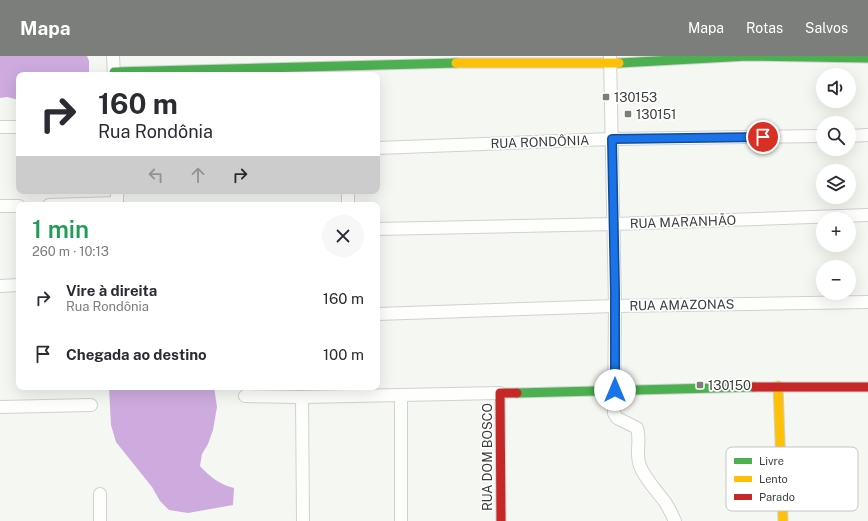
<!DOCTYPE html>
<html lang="pt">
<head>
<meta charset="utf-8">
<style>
	:root { --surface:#fff; --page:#f7f7f7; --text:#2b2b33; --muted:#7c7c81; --accent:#7c7e7b }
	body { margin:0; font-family:"Public Sans",sans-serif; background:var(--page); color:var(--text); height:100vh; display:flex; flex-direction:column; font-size:15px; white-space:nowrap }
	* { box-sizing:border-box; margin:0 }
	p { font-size:13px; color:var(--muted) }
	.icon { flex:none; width:22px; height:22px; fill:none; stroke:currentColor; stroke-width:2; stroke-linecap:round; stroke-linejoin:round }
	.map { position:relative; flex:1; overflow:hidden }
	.panel { position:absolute; left:16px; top:146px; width:364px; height:188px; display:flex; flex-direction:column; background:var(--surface); border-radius:8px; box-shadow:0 4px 16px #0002 }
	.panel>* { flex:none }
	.hud { position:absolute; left:16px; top:16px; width:364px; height:122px; border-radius:8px; box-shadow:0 4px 16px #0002; background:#fff; color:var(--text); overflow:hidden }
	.tools { position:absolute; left:816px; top:12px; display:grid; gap:8px }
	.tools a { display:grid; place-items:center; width:40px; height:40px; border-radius:50%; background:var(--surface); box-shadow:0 4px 16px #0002; font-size:20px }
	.pin { position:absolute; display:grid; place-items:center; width:34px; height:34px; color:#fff; margin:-17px; border:2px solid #fff; border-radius:50%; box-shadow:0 1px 4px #0007 }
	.me { position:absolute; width:44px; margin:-22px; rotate:0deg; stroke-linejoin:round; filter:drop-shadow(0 0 3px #0008) }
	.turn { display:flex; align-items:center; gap:14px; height:84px; padding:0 16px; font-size:18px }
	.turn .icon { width:52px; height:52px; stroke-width:2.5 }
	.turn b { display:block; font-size:28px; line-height:34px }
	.lanes { display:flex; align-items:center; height:38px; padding:0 16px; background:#0003; justify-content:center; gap:20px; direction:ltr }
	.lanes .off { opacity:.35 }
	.round { display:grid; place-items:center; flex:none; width:42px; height:42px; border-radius:21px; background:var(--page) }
	.summary { display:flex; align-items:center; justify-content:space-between; height:68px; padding:0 16px }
	h1 { font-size:24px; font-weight:600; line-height:30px; color:#1e9e55 }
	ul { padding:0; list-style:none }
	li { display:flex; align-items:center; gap:12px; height:56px; padding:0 16px }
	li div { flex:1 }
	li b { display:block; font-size:15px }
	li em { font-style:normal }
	header { display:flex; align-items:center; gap:24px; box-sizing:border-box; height:56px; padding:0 20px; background:var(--accent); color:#fff }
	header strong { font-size:19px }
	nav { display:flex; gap:22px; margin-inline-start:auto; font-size:14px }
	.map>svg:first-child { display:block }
	.water { fill:#cdabdf }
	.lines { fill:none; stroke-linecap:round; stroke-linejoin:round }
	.street-casing { stroke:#d0d2cf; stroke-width:14 }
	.fast-casing { stroke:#d0d2cf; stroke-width:11 }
	.slow-casing { stroke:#d0d2cf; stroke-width:11 }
	.jam-casing { stroke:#d0d2cf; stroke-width:11 }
	.street { stroke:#fefefd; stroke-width:12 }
	.fast { stroke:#4caf50; stroke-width:9 }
	.slow { stroke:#ffc107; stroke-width:9 }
	.jam { stroke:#c62828; stroke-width:9 }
	.route-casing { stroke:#114b97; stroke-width:10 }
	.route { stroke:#1a73e8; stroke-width:7 }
	.poi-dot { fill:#7c7e7b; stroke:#fff; stroke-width:1.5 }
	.labels { text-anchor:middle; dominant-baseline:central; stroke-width:3.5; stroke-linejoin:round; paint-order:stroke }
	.poi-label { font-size:13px; fill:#3b3d3a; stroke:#fff; text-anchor:start }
	.street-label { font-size:13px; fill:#3b3d3a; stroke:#fff }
	.key { fill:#fff; stroke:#c4c5c4; stroke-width:1 }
	.key-label { font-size:11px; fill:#3b3d3a }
</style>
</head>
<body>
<header>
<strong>Mapa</strong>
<nav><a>Mapa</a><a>Rotas</a><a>Salvos</a></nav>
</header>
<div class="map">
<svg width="868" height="465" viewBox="0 0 868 465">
	<rect width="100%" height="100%" fill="#f5f7f3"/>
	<!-- water -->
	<path class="water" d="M0,0h87l2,5v14h-70v25l-12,-3 -7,1z
		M109,331h105l3,20 -4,23 -5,14 -6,10 -2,12c9,10 20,19 34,22l-1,17 -45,8 -19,-3 -9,-9 -8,-14 -36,-45 -5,-17z"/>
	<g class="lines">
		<!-- street casing -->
		<g class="street-casing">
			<path id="street" d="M113,0l1,19
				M610,0l5,250 -1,107 3,5 20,10c4,13 -2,25 3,38 5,13 16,24 25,36 4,6 7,13 10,19
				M0,71h19
				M849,80l19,-1
				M377,92l234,-9 212,-3
				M117,135v14
				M49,149l68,-2
				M348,149v-14
				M0,150h19
				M377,173l237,-5 254,-9
				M0,230l19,-1
				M377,258l238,-8 253,-4
				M245,340l57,1 198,-4
				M302,341l1,124
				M0,351l91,-2
				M100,438v27
				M401,465v-126"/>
		</g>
		<!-- fast casing -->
		<g class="fast-casing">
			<path id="fast" d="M619,7l129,-7 120,2
				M114,16l342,-9
				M517,337l237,-6"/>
		</g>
		<!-- slow casing -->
		<g class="slow-casing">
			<path id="slow" d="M456,7h163
				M778,330l5,135"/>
		</g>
		<!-- jam casing -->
		<g class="jam-casing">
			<path id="jam" d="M754,331h114
				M501,465l-1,-128h17"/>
		</g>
		<!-- street -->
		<use href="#street" class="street"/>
		<!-- fast -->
		<use href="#fast" class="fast"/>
		<!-- slow -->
		<use href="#slow" class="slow"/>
		<!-- jam -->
		<use href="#jam" class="jam"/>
	</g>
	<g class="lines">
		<!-- route casing -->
		<g class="route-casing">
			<path id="route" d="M615,334v-98l-3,-153 151,-2"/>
		</g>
		<!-- route -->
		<use href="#route" class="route"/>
	</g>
	<!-- markers -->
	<g class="poi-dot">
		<rect x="602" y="37" width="8" height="8" rx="2"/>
		<rect x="624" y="54" width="8" height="8" rx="2"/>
		<rect x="696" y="325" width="8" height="8" rx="2"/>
	</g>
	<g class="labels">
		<!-- poi labels -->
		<g class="poi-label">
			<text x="614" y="41">130153</text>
			<text x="636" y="58">130151</text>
			<text x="708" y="329">130150</text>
		</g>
		<!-- street labels -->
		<g class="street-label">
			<text transform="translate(540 86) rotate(-2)">RUA RONDÔNIA</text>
			<text transform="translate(683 166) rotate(-2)">RUA MARANHÃO</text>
			<text transform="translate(682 249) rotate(-1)">RUA AMAZONAS</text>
			<text transform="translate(487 401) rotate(-90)">RUA DOM BOSCO</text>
		</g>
	</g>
	<!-- legend -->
	<rect x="726" y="391" width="132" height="64" rx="6" class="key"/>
	<rect x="734" y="402" width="18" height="6" fill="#4caf50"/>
	<rect x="734" y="420" width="18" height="6" fill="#ffc107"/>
	<rect x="734" y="438" width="18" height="6" fill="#c62828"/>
	<g class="key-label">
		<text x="759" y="409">Livre</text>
		<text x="759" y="427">Lento</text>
		<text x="759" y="445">Parado</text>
	</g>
</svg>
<div class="tools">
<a><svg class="icon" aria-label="sound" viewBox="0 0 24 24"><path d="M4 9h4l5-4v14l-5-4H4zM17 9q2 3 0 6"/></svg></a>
<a><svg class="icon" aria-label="search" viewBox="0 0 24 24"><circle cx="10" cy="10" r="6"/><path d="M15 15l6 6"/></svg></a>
<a><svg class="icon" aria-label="layers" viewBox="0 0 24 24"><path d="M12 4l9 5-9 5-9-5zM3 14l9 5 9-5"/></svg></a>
<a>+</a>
<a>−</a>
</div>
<div class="pin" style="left:763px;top:81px;background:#d93025"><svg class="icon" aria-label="arrive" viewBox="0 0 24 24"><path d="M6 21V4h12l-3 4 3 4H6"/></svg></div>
<svg class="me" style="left:615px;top:334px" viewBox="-20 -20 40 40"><circle r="19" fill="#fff"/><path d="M0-13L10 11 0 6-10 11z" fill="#1a73e8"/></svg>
<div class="hud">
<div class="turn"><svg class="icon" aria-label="right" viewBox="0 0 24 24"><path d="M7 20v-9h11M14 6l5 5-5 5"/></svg><div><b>160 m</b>Rua Rondônia</div></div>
<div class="lanes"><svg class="icon off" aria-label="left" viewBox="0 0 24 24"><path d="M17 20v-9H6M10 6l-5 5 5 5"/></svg><svg class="icon off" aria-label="ahead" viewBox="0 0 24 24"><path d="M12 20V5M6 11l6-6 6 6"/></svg><svg class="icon" aria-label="right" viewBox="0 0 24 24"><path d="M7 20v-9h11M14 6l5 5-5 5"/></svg></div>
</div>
<section class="panel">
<div class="summary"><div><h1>1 min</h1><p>260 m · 10:13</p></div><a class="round"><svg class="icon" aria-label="close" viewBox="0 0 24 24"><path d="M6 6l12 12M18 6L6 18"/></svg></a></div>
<ul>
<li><svg class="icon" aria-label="right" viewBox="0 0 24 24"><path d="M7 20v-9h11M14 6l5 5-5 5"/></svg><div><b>Vire à direita</b><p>Rua Rondônia</p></div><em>160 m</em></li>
<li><svg class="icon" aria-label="arrive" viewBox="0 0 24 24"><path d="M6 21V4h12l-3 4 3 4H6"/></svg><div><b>Chegada ao destino</b></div><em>100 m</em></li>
</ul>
</section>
</div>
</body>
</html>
